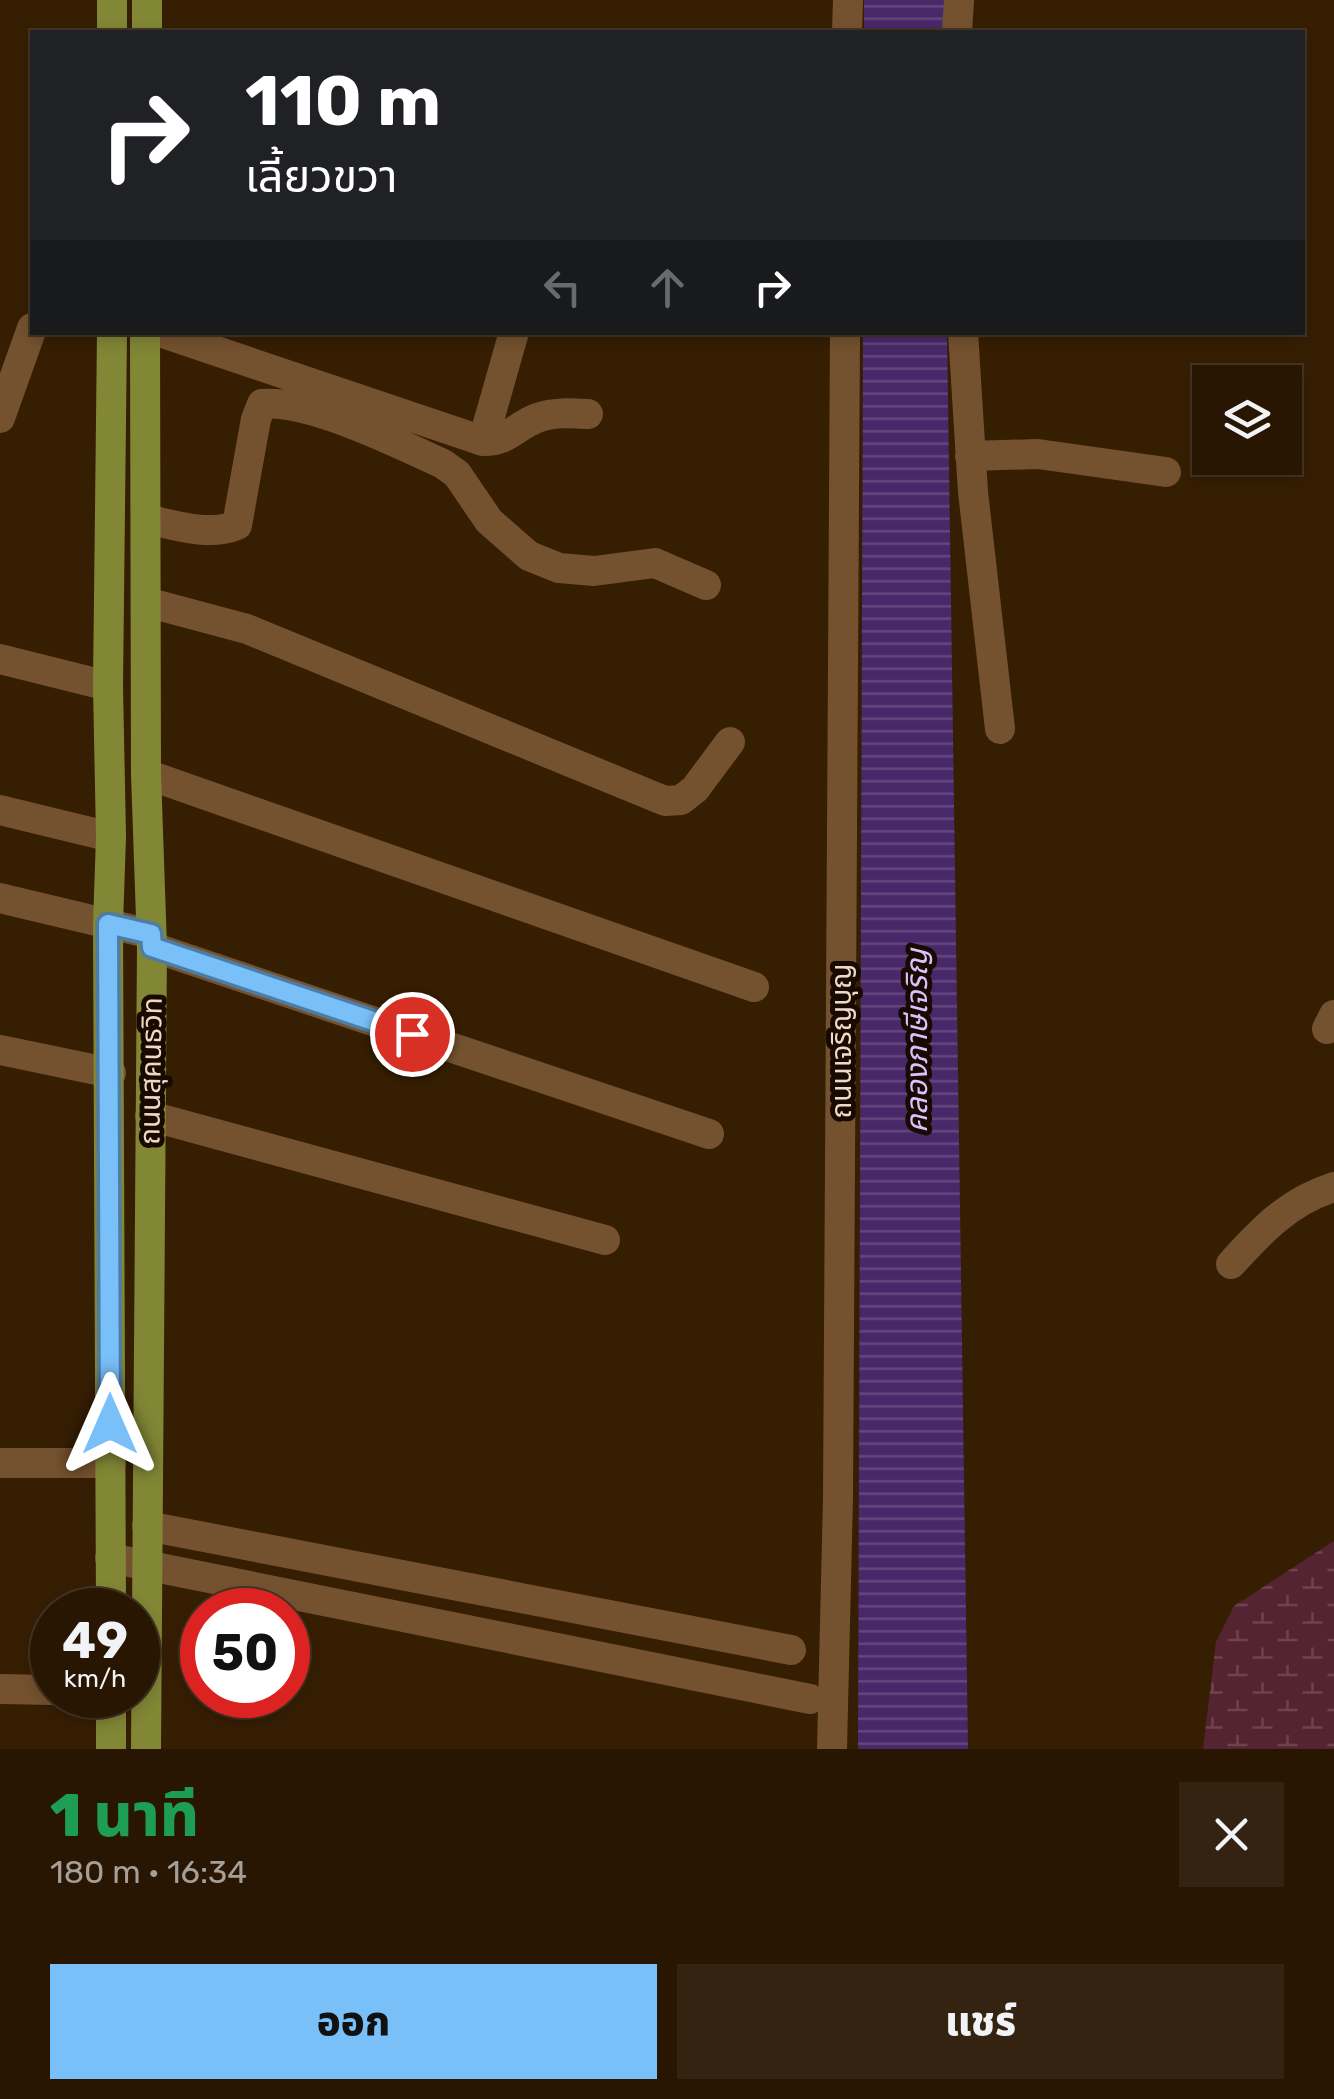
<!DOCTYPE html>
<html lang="th">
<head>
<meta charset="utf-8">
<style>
	:root { --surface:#281602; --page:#342311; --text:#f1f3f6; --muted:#a59f99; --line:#443524; --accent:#79bff8 }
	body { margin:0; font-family:Rubik,"Noto Sans Thai",sans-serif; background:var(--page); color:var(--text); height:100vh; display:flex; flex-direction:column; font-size:38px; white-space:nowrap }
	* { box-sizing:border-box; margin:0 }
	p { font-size:32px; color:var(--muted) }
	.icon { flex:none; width:55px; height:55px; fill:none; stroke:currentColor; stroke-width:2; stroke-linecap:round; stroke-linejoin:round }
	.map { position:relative; height:1749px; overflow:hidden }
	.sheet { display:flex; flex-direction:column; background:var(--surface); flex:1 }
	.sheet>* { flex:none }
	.guide { position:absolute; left:30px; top:30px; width:1275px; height:305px; border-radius:0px; box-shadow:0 5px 15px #0003,0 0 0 2px var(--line); background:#202124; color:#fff; overflow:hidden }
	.buttons { position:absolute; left:1192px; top:365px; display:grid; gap:20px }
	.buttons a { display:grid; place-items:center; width:110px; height:110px; border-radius:0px; background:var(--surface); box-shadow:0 5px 15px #0003,0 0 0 2px var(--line); font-size:50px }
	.speed { position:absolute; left:30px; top:1588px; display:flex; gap:20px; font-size:50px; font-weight:700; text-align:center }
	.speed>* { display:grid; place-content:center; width:130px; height:130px; border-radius:50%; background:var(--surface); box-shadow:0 5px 15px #0003,0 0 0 2px var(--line); line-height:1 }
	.speed small { font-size:25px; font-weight:400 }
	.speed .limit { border:15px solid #d22; background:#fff; color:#111 }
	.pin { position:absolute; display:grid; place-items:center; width:85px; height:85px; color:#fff; margin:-42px; border:5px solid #fff; border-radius:50%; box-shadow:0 2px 10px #0007 }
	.me { position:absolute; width:110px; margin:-55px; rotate:0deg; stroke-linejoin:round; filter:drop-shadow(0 0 8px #0008) }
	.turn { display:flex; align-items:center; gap:35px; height:210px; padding:0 50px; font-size:45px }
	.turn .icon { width:130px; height:130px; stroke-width:2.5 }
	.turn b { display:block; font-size:70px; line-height:85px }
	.lanes { display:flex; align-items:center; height:95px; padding:0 50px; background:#0003; justify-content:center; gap:50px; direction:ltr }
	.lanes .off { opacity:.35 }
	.round { display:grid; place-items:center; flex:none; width:105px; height:105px; border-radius:0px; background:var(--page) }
	.head { display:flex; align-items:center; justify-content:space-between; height:170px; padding:0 50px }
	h1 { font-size:60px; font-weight:800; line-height:75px; color:#1e9e55 }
	.primary-button { display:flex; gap:20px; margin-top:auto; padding:20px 50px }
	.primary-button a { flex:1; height:115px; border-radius:0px; background:var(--accent); color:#111; font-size:40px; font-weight:800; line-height:115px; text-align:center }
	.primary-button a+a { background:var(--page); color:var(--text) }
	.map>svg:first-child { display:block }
	.wetland { fill:url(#wetland-marsh) }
	.water { fill:url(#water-rules) }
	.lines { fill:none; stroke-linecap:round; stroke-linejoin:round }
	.minor { stroke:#75522f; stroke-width:30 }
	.major { stroke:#828736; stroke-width:30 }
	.route-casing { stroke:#4f7ca1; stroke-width:25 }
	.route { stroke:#79bff8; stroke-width:18 }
	.labels { text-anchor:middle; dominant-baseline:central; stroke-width:10; stroke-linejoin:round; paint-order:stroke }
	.street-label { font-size:28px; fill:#eed9c7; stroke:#180a01 }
	.water-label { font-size:30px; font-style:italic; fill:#dac1fc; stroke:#180a01 }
</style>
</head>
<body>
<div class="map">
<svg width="1334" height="1749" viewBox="0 0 1334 1749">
	<defs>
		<pattern id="wetland-marsh" width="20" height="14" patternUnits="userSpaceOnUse" patternTransform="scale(2.5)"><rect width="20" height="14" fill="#552432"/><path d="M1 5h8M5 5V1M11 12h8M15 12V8" fill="none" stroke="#6e434e"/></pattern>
		<pattern id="water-rules" width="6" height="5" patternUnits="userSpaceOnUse" patternTransform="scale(2.5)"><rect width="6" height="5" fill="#49286a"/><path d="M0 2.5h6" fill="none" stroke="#64477e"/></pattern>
	</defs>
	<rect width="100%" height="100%" fill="#361e03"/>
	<!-- wetland -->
	<path class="wetland" d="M1334,1541v208h-131l13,-107 18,-36z"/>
	<!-- water -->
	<path class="water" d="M864,0h87v32h-87z
		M863,333h84l21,1416h-110z"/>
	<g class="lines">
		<!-- minor -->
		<path class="minor" d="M847,32l1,-32
			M957,32l2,-32
			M160,332l323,109c26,0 31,-14 54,-23 16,-6 33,-5 51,-4
			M963,332l10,160 27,237
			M0,418l32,-90
			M483,441l31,-109
			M970,456l68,-2 128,18
			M146,519c28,6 63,18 91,6l19,-106 6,-15c47,-5 137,40 181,60l14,10 32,47 40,35 30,12 35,3 61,-8 51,22
			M146,602l101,27 418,172 16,-1 14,-11 35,-47
			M0,659l108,27
			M146,774l608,213
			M0,810l111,27
			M0,898l151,36
			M152,947l557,187
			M1327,1029l7,-14
			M0,1050l111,23
			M150,1116l455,124
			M1231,1264c31,-34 58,-63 103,-77
			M0,1463h111
			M147,1526l644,124
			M110,1558l700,141
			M0,1689l52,1
			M832,1749l6,-252 7,-1165"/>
		<!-- major -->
		<path class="major" d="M112,32v-32
			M147,32v-32
			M145,332l1,442 6,173 -6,802
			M111,1610l-3,-686 3,-87 -3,-151 4,-354
			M111,1749v-54"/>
	</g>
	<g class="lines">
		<!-- route casing -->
		<g class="route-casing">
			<path id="route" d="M110,1424l-2,-500 43,10 1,13 260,87"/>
		</g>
		<!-- route -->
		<use href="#route" class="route"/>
	</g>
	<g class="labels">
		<!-- street labels -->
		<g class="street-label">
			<text transform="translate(841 1041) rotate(-90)">ถนนเจริญบุญ</text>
			<text transform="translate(151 1071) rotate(-89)">ถนนสุคนธวิท</text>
		</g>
		<!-- water labels -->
		<g class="water-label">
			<text transform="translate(917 1041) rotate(-90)">คลองภาษีเจริญ</text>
		</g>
	</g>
</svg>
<div class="buttons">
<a><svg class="icon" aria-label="layers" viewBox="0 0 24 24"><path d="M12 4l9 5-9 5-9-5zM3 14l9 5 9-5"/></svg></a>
</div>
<div class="speed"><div>49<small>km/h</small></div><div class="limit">50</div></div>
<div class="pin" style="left:412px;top:1034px;background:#d93025"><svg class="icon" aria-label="arrive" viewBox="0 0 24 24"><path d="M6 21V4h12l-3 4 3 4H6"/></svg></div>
<svg class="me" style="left:110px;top:1424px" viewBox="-20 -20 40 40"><path d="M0-17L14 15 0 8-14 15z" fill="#79bff8" stroke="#fff" stroke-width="4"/></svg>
<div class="guide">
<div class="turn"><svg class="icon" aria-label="right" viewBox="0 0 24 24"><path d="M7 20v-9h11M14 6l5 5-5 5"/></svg><div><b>110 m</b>เลี้ยวขวา</div></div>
<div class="lanes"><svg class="icon off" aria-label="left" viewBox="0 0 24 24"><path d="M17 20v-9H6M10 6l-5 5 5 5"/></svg><svg class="icon off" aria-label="ahead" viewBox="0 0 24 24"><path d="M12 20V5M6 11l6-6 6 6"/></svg><svg class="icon" aria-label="right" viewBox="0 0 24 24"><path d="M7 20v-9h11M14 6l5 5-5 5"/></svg></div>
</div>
</div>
<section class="sheet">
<div class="head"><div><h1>1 นาที</h1><p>180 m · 16:34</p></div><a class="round"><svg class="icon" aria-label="close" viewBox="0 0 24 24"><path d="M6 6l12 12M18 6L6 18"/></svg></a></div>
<div class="primary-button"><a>ออก</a><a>แชร์</a></div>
</section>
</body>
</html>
